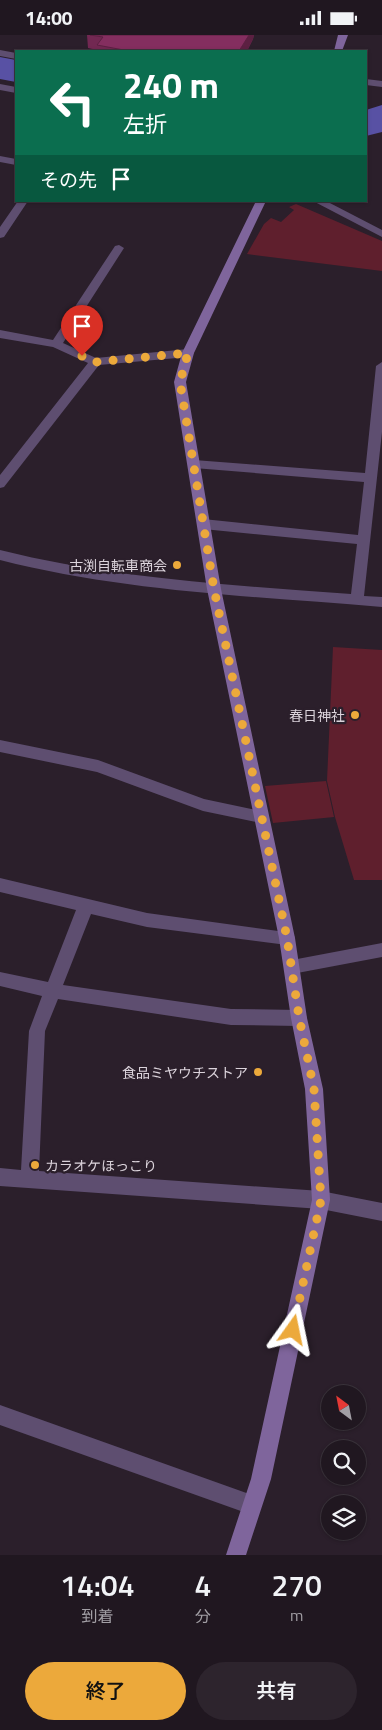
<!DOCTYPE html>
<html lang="ja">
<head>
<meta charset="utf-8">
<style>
	:root { --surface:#201720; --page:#2d242d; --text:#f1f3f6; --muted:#a29fa5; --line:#3d363e; --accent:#eca93b }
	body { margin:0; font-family:"Titillium Web","Noto Sans JP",sans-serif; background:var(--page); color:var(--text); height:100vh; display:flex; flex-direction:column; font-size:19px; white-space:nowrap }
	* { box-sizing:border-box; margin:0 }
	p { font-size:16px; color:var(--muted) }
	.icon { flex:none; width:28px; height:28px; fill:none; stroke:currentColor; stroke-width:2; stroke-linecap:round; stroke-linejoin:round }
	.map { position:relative; height:1520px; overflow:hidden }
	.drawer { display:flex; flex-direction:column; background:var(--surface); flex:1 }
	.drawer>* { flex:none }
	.hud { position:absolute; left:15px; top:15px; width:352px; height:152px; border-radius:0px; box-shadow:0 1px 4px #0004,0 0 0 1px var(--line); background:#0b6e4f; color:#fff; overflow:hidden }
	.needle { width:32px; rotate:328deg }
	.buttons { position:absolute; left:321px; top:1350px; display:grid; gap:10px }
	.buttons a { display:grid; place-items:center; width:45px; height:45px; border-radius:50%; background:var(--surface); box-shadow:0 1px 4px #0004,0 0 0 1px var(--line); font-size:25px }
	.pin { position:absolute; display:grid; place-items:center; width:42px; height:42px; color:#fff; margin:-51px -21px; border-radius:50% 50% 50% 0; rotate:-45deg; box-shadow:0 0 5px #0007 }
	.pin .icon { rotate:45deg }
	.me { position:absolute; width:55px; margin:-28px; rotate:12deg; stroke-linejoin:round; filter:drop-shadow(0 0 4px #0008) }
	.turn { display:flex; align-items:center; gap:18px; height:105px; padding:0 25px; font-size:22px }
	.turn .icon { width:65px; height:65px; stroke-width:2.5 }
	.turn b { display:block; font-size:35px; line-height:42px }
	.then { display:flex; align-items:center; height:48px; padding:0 25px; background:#0003; gap:10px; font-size:19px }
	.eta { display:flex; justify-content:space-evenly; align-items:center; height:85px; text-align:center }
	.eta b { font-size:30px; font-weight:600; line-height:35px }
	.cta { display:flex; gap:10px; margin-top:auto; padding:10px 25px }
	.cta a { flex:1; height:58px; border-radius:30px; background:var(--accent); color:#111; font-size:20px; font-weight:600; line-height:58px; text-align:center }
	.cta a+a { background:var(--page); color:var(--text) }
	.status { display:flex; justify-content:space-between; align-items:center; height:35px; padding:0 25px; background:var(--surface); direction:ltr }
	.status svg { height:14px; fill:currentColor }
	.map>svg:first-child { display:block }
	.green { fill:#5f1f2d }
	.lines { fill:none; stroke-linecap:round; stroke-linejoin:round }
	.river { fill:#5851a4; fill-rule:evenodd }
	.street { fill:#5e4e70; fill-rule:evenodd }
	.secondary { fill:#7f659c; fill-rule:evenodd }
	.wall { fill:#722852 }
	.shaded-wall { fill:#5c2042 }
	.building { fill:#842e5f; stroke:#5c2042 }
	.route { stroke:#eca93b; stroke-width:9; stroke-dasharray:0 16.2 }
	.poi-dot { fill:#eca93b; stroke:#2b1f2b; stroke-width:2 }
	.labels { text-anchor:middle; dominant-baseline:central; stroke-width:4.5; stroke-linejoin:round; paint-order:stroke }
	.poi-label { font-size:14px; fill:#dbd3db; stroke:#2b1f2b; text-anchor:end }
</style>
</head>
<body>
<div class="status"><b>14:00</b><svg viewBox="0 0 49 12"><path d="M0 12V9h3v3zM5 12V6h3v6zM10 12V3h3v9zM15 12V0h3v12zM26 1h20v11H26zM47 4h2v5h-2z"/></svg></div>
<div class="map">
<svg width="382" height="1520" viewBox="0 0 382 1520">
	<rect width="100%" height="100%" fill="#2b1f2b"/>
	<!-- green -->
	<path class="green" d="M296,169l86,37v30l-135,-17 17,-30 7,-6 10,4 13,-12 -5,-3z
		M333,612l49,3v230h-28l-19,-63 -8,-36z
		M326,746l8,36 -61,6 -8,-37z"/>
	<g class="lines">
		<!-- river -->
		<path class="river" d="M0,22l16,3v22l-16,-3z
			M382,70v27l-16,4v-26z"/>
		<!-- street -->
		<path class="street" d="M0,15l16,3v6l-16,-3z
			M366,44l16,2v6l-16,-2z
			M0,49l16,3v6l-16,-3z
			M0,121l16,3v6l-16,-3z
			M18,166h10l-24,36 -4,1v-11z
			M313,166h13l56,29v7z
			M119,210l5,3 -61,95 33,15 92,-9 6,4 -6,4 -89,8 -95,122 -4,1v-13l88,-112 -35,-16 -53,-9v-8l53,10 62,-94z
			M382,327v70l-18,164 18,1v10c-129,-11 -256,-15 -382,-47v-10c116,29 232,35 351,44l6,-50 -154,-15 -6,-5 6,-5 155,16 6,-53 -170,-14 -6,-4 6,-4 171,13 11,-107z
			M0,705l98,20 106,39 57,12 5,2 3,4 -3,4 -5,2 -58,-12 -106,-39 -97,-20z
			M0,843l147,35 146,20 2,5 -2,5 -6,2 -140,-18 -56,-13 -28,71 168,24 68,1 6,3 2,5 -2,5 -6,3 -68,-1 -173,-26 -13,32 -6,140 282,20 61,12v18l-61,-12 -321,-23v-18l21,2 8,-139 13,-35 -42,-10v-14l48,10 28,-72 -76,-18z
			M382,908v14l-90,17 -6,-2 -2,-5 2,-5 6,-2z
			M0,1370l252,90 7,3 3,7 -3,7 -7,3 -252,-90z"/>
		<!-- secondary -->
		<path class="secondary" d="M338,0h10l-6,16h-8z
			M256,166h10l-72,152 -8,29 35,207 74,349 12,80 16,71 7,111 -59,279 -25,76h-20l25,-76 61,-279 -7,-111 -14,-71 -12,-80 -72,-349 -33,-207 8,-29z"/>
	</g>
	<!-- wall -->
	<path class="wall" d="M87,0h167l-1,4 -6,12h-150v-1l-9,-2z"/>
	<!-- shaded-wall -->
	<path class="shaded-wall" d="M249,0h5l-1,4 -6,12h-8z"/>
	<!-- building -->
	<path class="building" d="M90,0h159l-10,16h-110l-32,-6 6,-8z"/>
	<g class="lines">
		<!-- route -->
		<path class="route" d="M82,321l14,6 92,-9 -8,29 34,207 73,349 12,79 15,72 7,111 -28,130"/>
	</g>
	<!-- markers -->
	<g class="poi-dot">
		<circle cx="177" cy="530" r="5"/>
		<circle cx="355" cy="680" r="5"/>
		<circle cx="258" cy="1037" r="5"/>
		<circle cx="35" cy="1130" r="5"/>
	</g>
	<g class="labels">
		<!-- poi labels -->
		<g class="poi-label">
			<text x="167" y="530">古渕自転車商会</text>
			<text x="345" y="680">春日神社</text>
			<text x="248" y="1037">食品ミヤウチストア</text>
			<text x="45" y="1130" text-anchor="start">カラオケほっこり</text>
		</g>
	</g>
</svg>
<div class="buttons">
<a><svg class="needle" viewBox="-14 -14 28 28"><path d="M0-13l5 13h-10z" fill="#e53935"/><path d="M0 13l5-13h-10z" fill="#a29fa5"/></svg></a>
<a><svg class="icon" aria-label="search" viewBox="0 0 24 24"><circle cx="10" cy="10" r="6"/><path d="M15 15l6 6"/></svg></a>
<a><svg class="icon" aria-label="layers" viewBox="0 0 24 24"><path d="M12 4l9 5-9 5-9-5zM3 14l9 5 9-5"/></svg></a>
</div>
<div class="pin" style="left:82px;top:321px;background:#d93025"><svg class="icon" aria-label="arrive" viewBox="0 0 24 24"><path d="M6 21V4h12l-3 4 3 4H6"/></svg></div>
<svg class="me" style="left:293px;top:1295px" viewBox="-20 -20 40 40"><path d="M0-17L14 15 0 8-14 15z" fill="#eca93b" stroke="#fff" stroke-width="4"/></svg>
<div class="hud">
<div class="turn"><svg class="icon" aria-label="left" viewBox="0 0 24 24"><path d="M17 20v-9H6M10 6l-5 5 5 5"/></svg><div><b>240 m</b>左折</div></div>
<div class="then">その先<svg class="icon" aria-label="arrive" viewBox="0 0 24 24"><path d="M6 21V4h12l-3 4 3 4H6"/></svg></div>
</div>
</div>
<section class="drawer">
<div class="eta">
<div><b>14:04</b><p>到着</p></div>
<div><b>4</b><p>分</p></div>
<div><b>270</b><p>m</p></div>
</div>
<div class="cta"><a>終了</a><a>共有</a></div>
</section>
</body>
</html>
